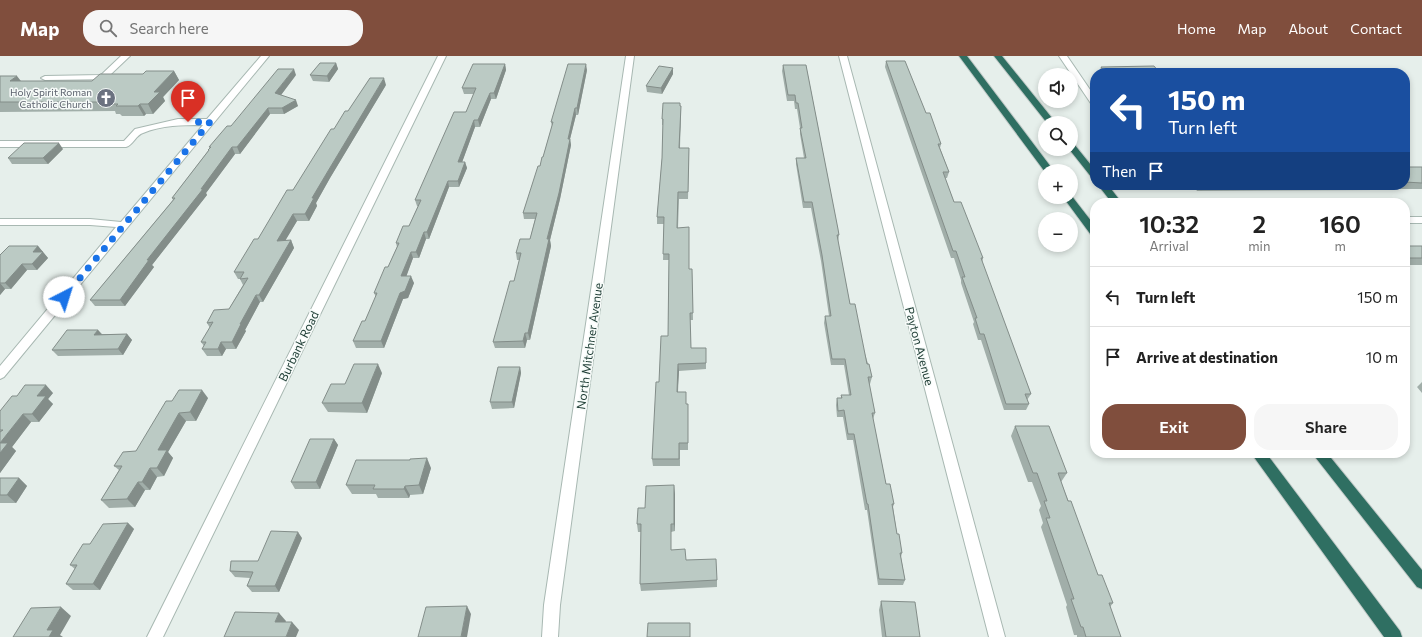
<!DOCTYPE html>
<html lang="en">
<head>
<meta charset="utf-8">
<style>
	:root { --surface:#fff; --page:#f6f6f6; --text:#222; --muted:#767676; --line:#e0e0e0; --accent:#804e3d }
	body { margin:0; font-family:Commissioner,sans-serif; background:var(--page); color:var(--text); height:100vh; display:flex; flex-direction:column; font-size:15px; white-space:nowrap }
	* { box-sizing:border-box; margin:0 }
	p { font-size:13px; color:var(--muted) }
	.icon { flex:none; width:22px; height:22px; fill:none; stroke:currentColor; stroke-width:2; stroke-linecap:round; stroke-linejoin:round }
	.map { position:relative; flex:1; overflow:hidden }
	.panel { position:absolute; left:1090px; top:142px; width:320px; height:260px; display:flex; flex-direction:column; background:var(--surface); border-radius:16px; box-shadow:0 2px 6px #0003 }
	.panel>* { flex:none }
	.top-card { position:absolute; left:1090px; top:12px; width:320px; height:122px; border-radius:16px; box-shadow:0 2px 6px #0003; background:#1a4fa0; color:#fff; overflow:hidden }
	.tools { position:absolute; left:1038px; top:12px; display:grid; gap:8px }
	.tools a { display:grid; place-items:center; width:40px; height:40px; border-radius:50%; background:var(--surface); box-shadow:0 2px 6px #0003; font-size:20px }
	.pin { position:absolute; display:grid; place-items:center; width:34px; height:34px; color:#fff; margin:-41px -17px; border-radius:50% 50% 50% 0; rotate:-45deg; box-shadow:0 0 4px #0007 }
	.pin .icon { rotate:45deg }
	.me { position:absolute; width:44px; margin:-22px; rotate:40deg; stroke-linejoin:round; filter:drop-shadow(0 0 3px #0008) }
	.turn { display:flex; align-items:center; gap:14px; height:84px; padding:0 12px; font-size:18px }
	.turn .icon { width:52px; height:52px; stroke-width:2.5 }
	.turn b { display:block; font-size:28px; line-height:34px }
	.then { display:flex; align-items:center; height:38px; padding:0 12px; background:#0003; gap:8px; font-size:15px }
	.eta { display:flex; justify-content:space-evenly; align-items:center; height:68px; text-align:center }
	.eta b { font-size:24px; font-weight:600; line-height:28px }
	.action { display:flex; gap:8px; margin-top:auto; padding:8px 12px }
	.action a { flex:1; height:46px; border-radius:16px; background:var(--accent); color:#fff; font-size:16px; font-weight:600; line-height:46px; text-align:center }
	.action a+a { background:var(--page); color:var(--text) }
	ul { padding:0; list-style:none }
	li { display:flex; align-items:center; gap:12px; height:60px; padding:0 12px; border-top:1px solid var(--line) }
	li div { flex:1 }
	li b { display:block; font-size:15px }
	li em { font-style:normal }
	header { display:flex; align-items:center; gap:24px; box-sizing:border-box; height:56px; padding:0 20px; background:var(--accent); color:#fff }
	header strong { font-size:19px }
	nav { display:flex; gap:22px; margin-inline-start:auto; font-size:14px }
	.search { width:280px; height:36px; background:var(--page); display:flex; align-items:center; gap:10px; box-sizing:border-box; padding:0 14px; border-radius:16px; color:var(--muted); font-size:15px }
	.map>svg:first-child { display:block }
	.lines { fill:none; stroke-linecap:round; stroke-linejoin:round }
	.minor-casing { stroke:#a8b8b2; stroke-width:2 }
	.highway-casing { stroke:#c2cac8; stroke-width:2 }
	.minor { fill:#fff; fill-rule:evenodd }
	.highway { fill:#2f6f62; fill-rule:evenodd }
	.wall { fill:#a1aea9 }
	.shaded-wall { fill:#838d89 }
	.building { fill:#bbcac4; stroke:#838d89 }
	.route { stroke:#1a73e8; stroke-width:7; stroke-dasharray:0 12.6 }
	.labels { text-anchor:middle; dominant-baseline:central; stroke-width:3; stroke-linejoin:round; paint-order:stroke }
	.far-worship-label { font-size:10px; fill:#5b616d; stroke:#f7fbf9; text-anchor:end }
	.street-label { font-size:12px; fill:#24423a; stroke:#f7fbf9 }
</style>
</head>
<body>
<header>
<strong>Map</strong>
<div class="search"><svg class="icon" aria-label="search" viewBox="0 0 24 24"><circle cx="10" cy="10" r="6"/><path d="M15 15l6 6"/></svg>Search here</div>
<nav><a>Home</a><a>Map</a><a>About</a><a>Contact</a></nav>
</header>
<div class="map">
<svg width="1422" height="581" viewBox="0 0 1422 581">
	<rect width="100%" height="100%" fill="#e6efeb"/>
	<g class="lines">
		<!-- minor casing -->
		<g class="minor-casing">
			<path id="minor" d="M121,0h9l-20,19h5v4l-70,1 -4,-2 4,-2 56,-1z
				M261,0h8l-265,321 -4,2v-13l116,-139 -26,-2h-90v-6h90l31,3 82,-97c-20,0 -41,0 -60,8 -7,2 -10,12 -17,14h-126v-6h124l11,-12 43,-10h29z
				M438,0h8l-283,581h-16z
				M626,0h8l-74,549 -2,32h-16l2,-32z
				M839,0h8l158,581h-16z
				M1059,0h8l28,41v9l-3,-1z
				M1405,161h17v6h-17z"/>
		</g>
		<!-- highway casing -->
		<g class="highway-casing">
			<path id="highway" d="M959,0h8l87,115 -9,1z
				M994,0h8l54,67h-9z
				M1071,87l3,1 21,26v9l-3,-1 -23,-29h2z
				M1098,129h10l14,18h-10z
				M1071,139l24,31v10l-4,-1 -28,-38h8z
				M1251,397h15l134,178 2,6h-18z
				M1312,397h15l95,117v19l-5,-2z"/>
		</g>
		<!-- minor -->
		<use href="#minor" class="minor"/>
		<!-- highway -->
		<use href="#highway" class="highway"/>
	</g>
	<!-- wall -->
	<path class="wall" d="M886,5l40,52 15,31 -1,4 9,24 -2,6h-2l9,24 29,56 -1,5 49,131 -4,6 2,4 -3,6h-22l-23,-70h-3l-5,-16 1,-2 -13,-39v-3l-7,-22h-3l-66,-191z
		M336,7l2,6 -9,13 -16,-1 -3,-6z
		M505,8l1,6 -10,29h-5l-11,28h-5l-13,35h3l2,6 -8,19h-10l-20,52h-3l-7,19h-6l-7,18 8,7 -6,15 -5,1 -19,49h-28l-3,-7 12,-20 11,-24 -2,-4 14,-26 9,-20 -1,-4 13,-17 9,-20h-1l-2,-6 51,-88 8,-18h-10l-2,-6z
		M783,9h23l33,170 -1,7 12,62 22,73 -2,7h-1l6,29 -2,6 13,65 8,20 -1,3 4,27 5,19 -1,4 4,23 -2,5h-25l-11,-75h-2l-12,-70h-6l-4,-23h-6l-1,-12 1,-7h4v-3h8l-5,-30h-13l-7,-42 1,-7h4l-8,-55 -10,-53h-8l-7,-44v-6h8l-4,-24v-6l-3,-19h-2l-1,-8h-7l-5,-30z
		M1101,11l59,6h-61z
		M673,12v6l-11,20 -15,-2 -1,-6z
		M587,14l-9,45h-2l-6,24 1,6 -11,54 -10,41 1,6 -21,94h-3l-2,8h-30l-2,-6 21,-61 6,-21h-3l-1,-7 14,-14 5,-20h-11l-1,-6 20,-56 9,-31 -1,-4z
		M174,15l5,9 -16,17 2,4 -12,13h-7l-2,2h-22l-2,-2h-4l-1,-3 -115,1v-36l21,5h71l51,-7z
		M296,19l-15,20 17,11 -14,8h-14l-30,40h-5l-29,39 1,2 -55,70 2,2 -29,39h-30l-5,-6 83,-100 -1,-2 36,-47v-1l2,-2 -1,-1 22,-21z
		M386,29l-56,93 -14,25 1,3 -8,15h-12l-12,19h6l3,8 -31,54h-3l-15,28 1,1 -10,18h-10l-4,7h-15l-5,-7 2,-3 -3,-4 9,-14 -3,-5 22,-14 14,-24 -3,-6h-2l-4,-7 59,-82 41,-61z
		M680,50h1v6l-1,36h9v6l-1,45h-9l-1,29 11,41h3l1,51h-3l1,28h15v21l-27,2 -1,21 8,12 2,6v40h-8v16h-27l-1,-7 7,-77 9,-46 1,-76h-6l1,-36h-7v-7l5,-59 1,-33h-1v-6z
		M63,93l-15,15h-36l-4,-6z
		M1405,111h17v22h-22l-2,-2h-13l-2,-2h22z
		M1193,129h186l-3,5 -179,1z
		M38,190l10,12 -11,12h-10l-16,19h-6l-5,6v-40z
		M1405,190h17v19h-17z
		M98,274l4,4h25l5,6 -9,15 -65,1 -6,-6z
		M520,311l1,6 -7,35 -22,1 -2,-7z
		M382,317l-15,40 -39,-1 -6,-9 23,-19z
		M1422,326v11l-5,-6z
		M53,337l-5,6 5,5 -14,18h-8l-19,25 4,4 -16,22v-62l17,-15z
		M208,342l-12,23h-10l-18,31 5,6 -9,18 -7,1 -7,13h-5l-10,17 -26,1 -8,-8 18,-30 -5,-4 22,-15 36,-50z
		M1015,370l52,47 -6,9 37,93 15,28 -3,4 11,30h-44v-2h-3l-8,-28 1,-2 -26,-78 2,-4 -4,-13 2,-4 -9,-24h-4l-17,-46z
		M334,383l4,6 -18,44h-25l-4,-7z
		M431,412l-8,26 -13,1 -1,3h-31l-2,-4h-24l-6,-9z
		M0,422h19l8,8 -11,17h-16z
		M674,429l1,46 -4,1v18l46,30v7l-76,4 -1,-7 1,-52h-3l-1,-8 8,-16z
		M128,467l6,6 -34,61h-27l-7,-6 9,-15 -5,-4 20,-21z
		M302,482l-23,54h-27l-5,-6 3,-8 -15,-1 -5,-6 28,-10z
		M881,545l39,36h-38l-3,-27z"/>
	<!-- shaded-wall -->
	<path class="shaded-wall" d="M336,7l2,6 -9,13 -2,-6z
		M505,8l1,6 -10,29 -2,-6z
		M586,8l1,6 -9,45 -1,-7z
		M673,12v6l-11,20 -1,-6z
		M294,13l2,6 -18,24 -3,-6z
		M174,15l5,9 -16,17 2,4 -12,13 -5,-10 6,-12z
		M17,20l7,9 -14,-4z
		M384,22l2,7 -56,93 -14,25 1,3 -8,15 -4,-7 7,-16 16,-27z
		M490,37l1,6 -11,28 -2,-7z
		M296,44l2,6 -14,8 -2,-6z
		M140,48l6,10 -2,2 -6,-10z
		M681,50v6l-2,42v-6z
		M268,52l2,6 -30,40 -3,-7z
		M575,52l1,7 -6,24 1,6 -11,54 -10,41 1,6 -21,94 -2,-7 40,-194z
		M474,64l1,7 -15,41 -2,-6z
		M59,87l4,6 -15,15 -5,-6z
		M232,91l3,7 -29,39 1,2 -55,70 2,2 -29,39 -5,-6 27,-40z
		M465,106l2,6 -8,19 -1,-6z
		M448,125l1,6 -20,52 -2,-7z
		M293,158l4,7 -16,27 -4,-7z
		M424,176l2,7 -7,19 -3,-6z
		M291,184l3,8 -31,54 -4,-7z
		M38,190l10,12 -11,12 -5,-6 1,-12z
		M411,196l2,6 -9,25 -3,-7z
		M22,208l5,6 -16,19 -6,-6z
		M411,220l3,7 -6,15 -5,1 -19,49 -3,-7 19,-48z
		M0,227l5,6 -5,6z
		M256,239l4,7 -15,28 1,1 -10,18 -4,-7 8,-18z
		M98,274l5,6 -9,-1z
		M525,277l2,7 -2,8 -2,-7z
		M127,278l5,6 -9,15 -5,-6z
		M221,286l5,7 -4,7 -4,-7z
		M378,308l4,9 -15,40 -5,-10z
		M678,308l1,7 -2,28v-7z
		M520,311l1,6 -7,35 -2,-6z
		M46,329l7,8 -5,6 5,5 -14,18 -7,-8 5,-18z
		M202,334l6,8 -12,23 -6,-9z
		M179,357l7,8 -18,31 5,6 -9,18 -7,-8 1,-18z
		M23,358l8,8 -19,25 4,4 -16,22v-30z
		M334,383l4,6 -18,44 -4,-7z
		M427,402l4,10 -8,26 -4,-9z
		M150,412l7,9 -7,13 -8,-8z
		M19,422l8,8 -11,17 -9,-8z
		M138,426l7,8 -10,17 -8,-8z
		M674,429l1,9v37l-1,-7z
		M405,430l5,9 -1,3 -5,-9z
		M128,467l6,6 -34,61 -7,-6z
		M298,476l4,6 -23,54 -4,-6z
		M467,550l4,8 -4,23h-6z
		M61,551l10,9 -11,19 3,2h-14l-2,-7z
		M279,557l7,8 -4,9 -7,-8z
		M292,566l7,8 -3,7h-10z"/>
	<!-- building -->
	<path class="building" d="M886,5h19l21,52h4l11,31h-3l11,28h-6l11,30h7l22,56h-2l50,136h-6l4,10h-23l-22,-70h-4l-5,-16h2l-15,-41h3l-9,-26h-3z
		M320,7h16l-9,13 -17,-1z
		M473,8h32l-11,29h-4l-12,27h-4l-16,42h7l-7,19h-10l-21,51h-3l-8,20h-5l-10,24h10l-6,15 -5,2 -19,48h-28l9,-20h3l12,-28h-3l11,-26h3l11,-24h-3l7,-17h6l12,-26h-6l39,-88h12l10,-24h-14z
		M568,8h18l-9,44h-2l-7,31h2l-11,54 -12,46h2l-21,94h-3l-2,8 -30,1 17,-61h4l7,-28h-5l4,-14h10l7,-26h-14l15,-47h2l2,-9h1l10,-35h-2z
		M783,9h23l32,164 1,6h-2l13,69h5l12,60h2l3,13h-4l7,36h-3l14,71h4l4,20h-2l5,30h2l3,19h-2l5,27 -26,-1 -11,-75h-1l-13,-70h-6l-4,-24 -6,1 -1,-13h5l-1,-3h10l-6,-36h-13l-7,-43h6l-9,-61 -10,-53h-8l-8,-44h10l-6,-30h2l-4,-25h-2l-1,-8h-7z
		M659,10l14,2 -12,20 -15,-2z
		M1154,10l6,7h-55l-4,-6z
		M278,13h16l-19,24 21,7 -14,8h-14l-31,39h-5l-31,42h2l-56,71h2l-29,40h-30l85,-102h-3l37,-48h-1l3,-3h-2l18,-21h4z
		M146,15h28l-20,21h6l-12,12h-8l-2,2h-22l2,-2h-8l3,-2h-113v-26h17l-7,5h82l8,-7h43z
		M370,22h14l-56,93 -16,27h2l-9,16h-12l-16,27 14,-1 -32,55h-3l-16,29h1l-9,18h-11l-3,7h-16l4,-7h-5l12,-20 -6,1 7,-13 15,-1 19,-31 -8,1 4,-7h-10l20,-33h4l29,-49h6l38,-61h3l11,-18h3z
		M663,47h17v3h1l-2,42h10l-1,44h-10l-1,36 12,-1v42h3l1,44h-3l1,35h15v15l-28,1 -1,28h9v12h2v39h-9v16h-27l4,-77h3l2,-46h7l1,-82h-6l1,-37h-7l5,-59 1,-39h-1z
		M24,87h35l-16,15h-35z
		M1405,111h17v16l-17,-1z
		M9,190h29l-5,6h10l-11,12h-10l-17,19h-5v-28z
		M1405,190h17v12h-17z
		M67,274h31l-4,5 33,-1 -9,15 -66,1z
		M354,308h24l-16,39h-40l9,-19h14z
		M498,311h22l-8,35h-22z
		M25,329h21l-9,11h9l-14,18h-9l-23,29h8l-8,10v-21l3,-2h-3v-19l12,-15h5z
		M179,334h23l-12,22 -11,1 -21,37h9l-10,18h-7l-8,14h-4l-11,17 -26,1 21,-34h-8l9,-14 13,-1 30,-50h6z
		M1015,370h34l18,47h-9l10,28h3l27,74h4l11,28h-4l12,34h-35l-3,-10h-2l-10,-28h3l-28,-81h4l-6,-17h3l-10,-28h-4z
		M310,383h24l-18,43h-25z
		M427,402l-8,27 -14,1 -1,3h-31l2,-4h-29l10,-25h54v-1z
		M0,422h19l-12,17h-7z
		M674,429v39h-3v26l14,-1 1,11 30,-1 1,21 -77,4 1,-60h-4l1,-16h7l1,-22z
		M128,467l-35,61h-27l11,-19h-7l13,-21h7l13,-20z
		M271,475l27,1 -23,54h-28l6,-14 -23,-1 1,-10h27z
		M881,545l34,1 5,35h-34z
		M467,550l-6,31h-43l8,-30z
		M61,551l-14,23h6l-4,7h-36l18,-29z
		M235,556l44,1 -4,9h17l-6,15h-62z
		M648,567h42v14h-43z"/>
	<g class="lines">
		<!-- route -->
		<path class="route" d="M64,241l146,-175h-22"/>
	</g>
	<!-- icons -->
	<defs>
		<g id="church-disc" transform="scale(1)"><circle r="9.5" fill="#6b7280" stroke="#f7fbf9"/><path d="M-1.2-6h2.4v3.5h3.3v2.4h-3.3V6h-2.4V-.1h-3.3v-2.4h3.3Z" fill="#fff"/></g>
	</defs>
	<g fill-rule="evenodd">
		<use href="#church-disc" x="106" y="42"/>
	</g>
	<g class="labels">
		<!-- far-worship labels -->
		<g class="far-worship-label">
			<text x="92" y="36">Holy Spirit Roman<tspan x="92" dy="12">Catholic Church</tspan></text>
		</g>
		<!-- street labels -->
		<g class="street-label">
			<text transform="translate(298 290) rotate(-64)">Burbank Road</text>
			<text transform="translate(589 290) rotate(-82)">North Mitchner Avenue</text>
			<text transform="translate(920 290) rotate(75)">Payton Avenue</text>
		</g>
	</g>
</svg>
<div class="tools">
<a><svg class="icon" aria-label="sound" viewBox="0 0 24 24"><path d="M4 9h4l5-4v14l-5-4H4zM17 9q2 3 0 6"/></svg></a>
<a><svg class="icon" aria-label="search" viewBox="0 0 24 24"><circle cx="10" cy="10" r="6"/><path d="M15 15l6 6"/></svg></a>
<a>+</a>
<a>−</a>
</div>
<div class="pin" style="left:188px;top:66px;background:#d93025"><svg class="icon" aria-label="arrive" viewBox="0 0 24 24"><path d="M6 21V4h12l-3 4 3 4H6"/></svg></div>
<svg class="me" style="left:64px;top:241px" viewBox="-20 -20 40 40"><circle r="19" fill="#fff"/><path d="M0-13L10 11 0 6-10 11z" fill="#1a73e8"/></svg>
<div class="top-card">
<div class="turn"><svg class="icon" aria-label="left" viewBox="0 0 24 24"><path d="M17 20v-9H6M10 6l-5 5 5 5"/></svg><div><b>150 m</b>Turn left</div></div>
<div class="then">Then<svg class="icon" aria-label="arrive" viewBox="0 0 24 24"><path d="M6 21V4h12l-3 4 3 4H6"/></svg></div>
</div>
<section class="panel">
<div class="eta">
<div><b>10:32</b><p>Arrival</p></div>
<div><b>2</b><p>min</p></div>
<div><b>160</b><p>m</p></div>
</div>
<ul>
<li><svg class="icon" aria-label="left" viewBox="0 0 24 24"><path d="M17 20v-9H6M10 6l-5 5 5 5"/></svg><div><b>Turn left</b></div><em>150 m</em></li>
<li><svg class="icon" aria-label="arrive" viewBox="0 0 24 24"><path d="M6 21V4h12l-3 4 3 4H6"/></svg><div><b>Arrive at destination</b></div><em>10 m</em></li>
</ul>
<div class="action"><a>Exit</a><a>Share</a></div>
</section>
</div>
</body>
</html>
